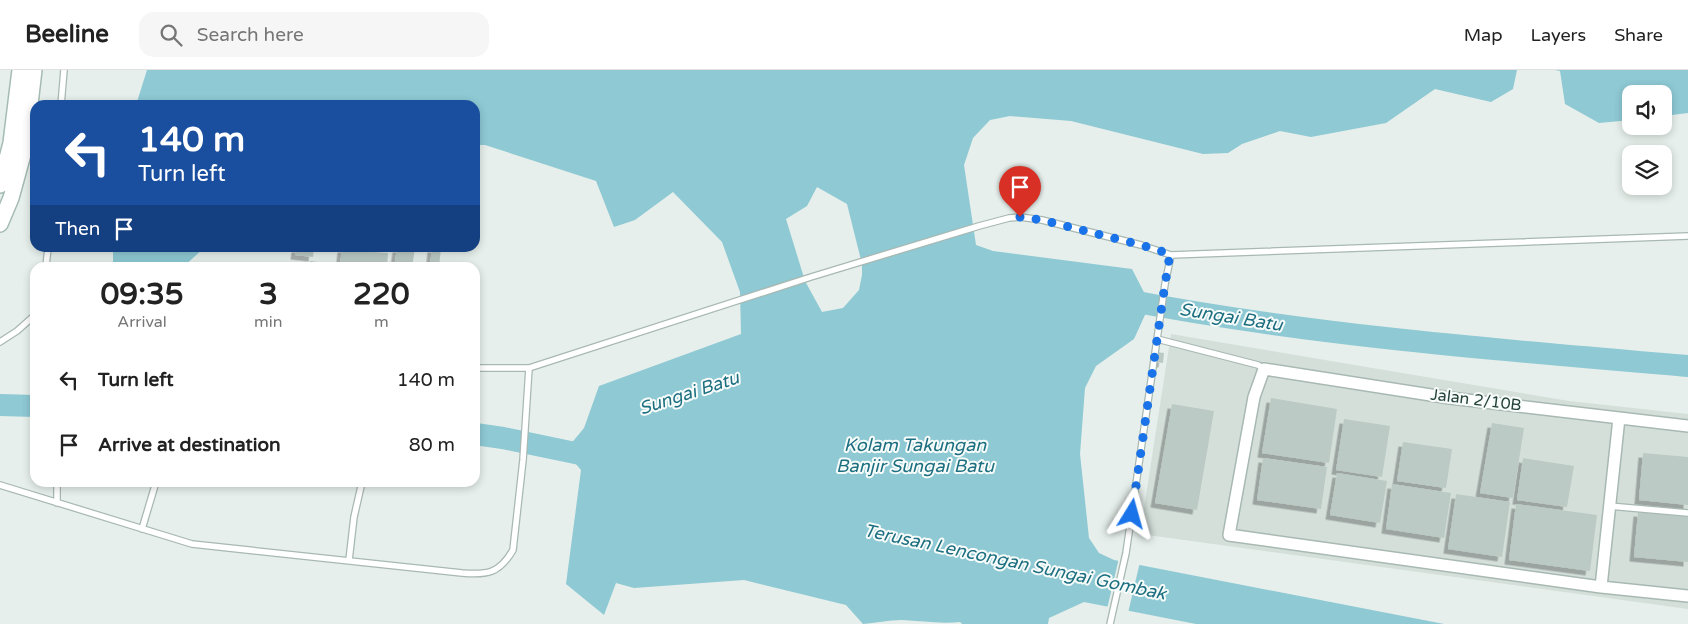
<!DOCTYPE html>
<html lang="en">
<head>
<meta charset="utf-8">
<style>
	:root { --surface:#fff; --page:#f6f6f6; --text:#222; --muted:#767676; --line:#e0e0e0 }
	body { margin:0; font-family:"Varela Round",sans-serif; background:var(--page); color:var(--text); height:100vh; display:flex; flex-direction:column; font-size:19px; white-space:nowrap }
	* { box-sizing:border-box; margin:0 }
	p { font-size:16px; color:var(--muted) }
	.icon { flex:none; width:28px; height:28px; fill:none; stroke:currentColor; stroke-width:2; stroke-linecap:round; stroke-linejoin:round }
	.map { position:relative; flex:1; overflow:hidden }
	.side { position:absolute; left:30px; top:192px; width:450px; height:225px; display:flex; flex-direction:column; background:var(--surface); border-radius:15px; box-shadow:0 2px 8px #0003 }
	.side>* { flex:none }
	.top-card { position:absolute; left:30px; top:30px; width:450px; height:152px; border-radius:15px; box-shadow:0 2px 8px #0003; background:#1a4fa0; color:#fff; overflow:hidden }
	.controls { position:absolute; left:1622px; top:15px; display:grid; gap:10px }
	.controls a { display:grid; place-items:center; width:50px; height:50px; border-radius:10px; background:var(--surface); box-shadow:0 2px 8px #0003; font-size:25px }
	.pin { position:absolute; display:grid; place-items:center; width:42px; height:42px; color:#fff; margin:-51px -21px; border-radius:50% 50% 50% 0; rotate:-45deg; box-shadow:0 0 5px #0007 }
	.pin .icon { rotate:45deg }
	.me { position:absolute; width:55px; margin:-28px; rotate:8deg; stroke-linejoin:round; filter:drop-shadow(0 0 4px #0008) }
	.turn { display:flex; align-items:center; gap:18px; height:105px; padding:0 25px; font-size:22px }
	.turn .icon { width:65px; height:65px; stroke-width:2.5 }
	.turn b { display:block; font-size:35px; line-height:42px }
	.then { display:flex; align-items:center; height:48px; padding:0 25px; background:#0003; gap:10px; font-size:19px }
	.eta { display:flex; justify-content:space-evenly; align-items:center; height:85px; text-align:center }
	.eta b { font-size:30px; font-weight:800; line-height:35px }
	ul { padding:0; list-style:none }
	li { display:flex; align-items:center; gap:15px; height:65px; padding:0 25px }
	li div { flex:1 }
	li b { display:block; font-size:19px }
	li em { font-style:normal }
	header { display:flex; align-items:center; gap:30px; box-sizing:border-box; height:70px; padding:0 25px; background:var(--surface); border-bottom:1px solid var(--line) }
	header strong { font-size:24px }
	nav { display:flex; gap:28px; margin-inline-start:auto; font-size:18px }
	.search { width:350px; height:45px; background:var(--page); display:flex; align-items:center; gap:12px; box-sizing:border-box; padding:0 18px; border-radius:15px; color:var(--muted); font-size:19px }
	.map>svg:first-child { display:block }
	.built { fill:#d4dfda }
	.water { fill:#8ec9d4; fill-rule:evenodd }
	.pier { fill:#e6efeb }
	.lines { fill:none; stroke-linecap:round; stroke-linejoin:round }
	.river { stroke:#8ec9d4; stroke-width:22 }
	.building { fill:#bbcac4; filter:url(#shadow) }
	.lane-casing { stroke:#a8b8b2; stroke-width:8 }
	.street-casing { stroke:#a8b8b2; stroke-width:14 }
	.secondary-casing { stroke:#a4bbb3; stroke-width:18 }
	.lane { stroke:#fff; stroke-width:5.5 }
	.street { stroke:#fff; stroke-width:11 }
	.secondary { stroke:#fff; stroke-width:15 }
	.route { stroke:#1a73e8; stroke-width:9; stroke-dasharray:0 16.2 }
	.labels { text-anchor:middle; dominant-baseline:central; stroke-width:4; stroke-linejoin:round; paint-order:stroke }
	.street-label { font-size:16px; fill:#24423a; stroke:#f7fbf9 }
	.water-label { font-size:18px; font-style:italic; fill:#1c6f80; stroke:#f7fbf9 }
</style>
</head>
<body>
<header>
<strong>Beeline</strong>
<div class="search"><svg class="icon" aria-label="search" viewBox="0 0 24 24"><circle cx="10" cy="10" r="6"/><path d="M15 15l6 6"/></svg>Search here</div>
<nav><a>Map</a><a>Layers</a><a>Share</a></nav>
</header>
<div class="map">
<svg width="1688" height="554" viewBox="0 0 1688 554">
	<defs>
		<filter id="shadow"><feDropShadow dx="-4.5" dy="4.5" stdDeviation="0" flood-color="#0004"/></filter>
	</defs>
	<rect width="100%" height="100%" fill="#e6efeb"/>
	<!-- built -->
	<path class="built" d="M1171,264l398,67 119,13v195l-548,-75z"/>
	<!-- water -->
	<path class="water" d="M147,0h1370l-4,19 -22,13 -56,-13 -49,34 -75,14 -31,-6 -38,13 -14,9 -25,1 -132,-33 -61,-5 -20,4 -17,18 -9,27 12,80 17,6 139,18 18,35 -16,35 -38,27 -11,22 -5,66 9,84 10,15 15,7 330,64h-248l-112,-22 -35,16 -1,6h-86l-2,-2c-19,2 -39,-1 -58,-2 -13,0 -27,3 -39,4l-17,-19 -102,-25 -110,8 -18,-5 -12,32 -38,-31 15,-114 -16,-19 19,-23 15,-42 142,-52 -1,-42 -18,-50 -49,-50 -38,28 -21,7 -18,-46 -111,-36h-10v-40h-339zM817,117l30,17 15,60v11l-3,15 -16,18 -21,4 -17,-31 -19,-62 21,-13z
		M1555,0h133v43l-24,3v-22h-33v26l-32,3 -34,-19 -5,-33z
		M113,178h91l-22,20 -69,-1z"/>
	<!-- pier -->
	<path class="pier" d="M1119,488l21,4 -12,51 -21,-4z"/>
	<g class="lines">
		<!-- river -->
		<path class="river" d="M1121,229c186,36 378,51 567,67
			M0,335l35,1
			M475,364l28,4 77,16 12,-11"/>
	</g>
	<!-- building -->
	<path class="building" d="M296,178h18l-1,9 -18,-2z
		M342,178h32v4l14,1 -1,15 -47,-2z
		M397,178h18l-3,20h-18z
		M432,178h9l-2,19 -9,-1z
		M310,191l23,3 -1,4h-22z
		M1156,282l8,1 -1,10 -8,-1z
		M1271,328l66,11 -8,54 -67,-10z
		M1172,334l42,7 -17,99 -42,-7z
		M1344,349l46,7 -8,51 -46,-7z
		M1492,353l32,5 -11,70 -33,-5z
		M1403,372l49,7 -6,39 -49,-7z
		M1643,383l45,4v48l-49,-5z
		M1263,388l64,9 -6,42 -64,-9z
		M1523,388l51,8 -7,41 -50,-7z
		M1337,403l50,8 -7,42 -50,-8z
		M1392,414l59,9 -7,45 -58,-9z
		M1456,424l54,8 -8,55 -54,-8z
		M1516,434l81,11 -7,56 -81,-11z
		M1638,442l50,5v45l-54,-5z"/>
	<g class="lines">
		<!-- lane casing -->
		<g class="lane-casing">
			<path id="lane" d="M61,35l3,-35
				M48,178l-2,18 2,2
				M1157,269l101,26 6,4
				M0,272l17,-11 18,-16
				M475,298h54l282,-91 168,-51 30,-8 11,-1 22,3 99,25 30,10 517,-19
				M0,415l192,59 270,29c25,2 37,1 51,-23l10,-90 6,-92
				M57,433v-21
				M1609,436l79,7
				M142,459l14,-47
				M349,490l5,-43 8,-35
				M1110,554l16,-71 39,-269 6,-29"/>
		</g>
		<!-- street casing -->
		<g class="street-casing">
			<path id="street" d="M1688,356l-238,-28 -186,-29 -10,28 -25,138 372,52 87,9
				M1601,517l18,-169"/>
		</g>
		<!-- secondary casing -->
		<g class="secondary-casing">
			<path id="secondary" d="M0,115l11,-42 9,-73
				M0,154l11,-26 14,-51 9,-77"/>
		</g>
		<!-- lane -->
		<use href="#lane" class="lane"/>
		<!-- street -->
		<use href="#street" class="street"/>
		<!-- secondary -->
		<use href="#secondary" class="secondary"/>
	</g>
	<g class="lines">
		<!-- route -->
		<path class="route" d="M1020,147l22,3 99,25 29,9 -5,30 -33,230"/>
	</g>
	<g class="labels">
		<!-- street labels -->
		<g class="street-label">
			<text transform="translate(1476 330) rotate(7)">Jalan 2/10B</text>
		</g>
		<!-- water labels -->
		<g class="water-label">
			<text transform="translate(1231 247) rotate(9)">Sungai Batu</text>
			<text transform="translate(689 323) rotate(-18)">Sungai Batu</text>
			<text x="915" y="375">Kolam Takungan<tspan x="915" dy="21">Banjir Sungai Batu</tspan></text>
			<text transform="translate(1015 492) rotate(12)">Terusan Lencongan Sungai Gombak</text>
		</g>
	</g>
</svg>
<div class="controls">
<a><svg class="icon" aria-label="sound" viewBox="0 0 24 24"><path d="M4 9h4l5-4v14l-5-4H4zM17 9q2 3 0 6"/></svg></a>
<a><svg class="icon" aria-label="layers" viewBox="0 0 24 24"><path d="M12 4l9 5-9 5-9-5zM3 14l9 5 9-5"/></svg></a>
</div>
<div class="pin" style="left:1020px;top:147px;background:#d93025"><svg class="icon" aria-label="arrive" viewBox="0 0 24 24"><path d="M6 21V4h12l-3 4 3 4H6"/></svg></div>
<svg class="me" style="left:1132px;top:444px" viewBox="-20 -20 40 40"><path d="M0-17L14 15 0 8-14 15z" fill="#1a73e8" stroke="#fff" stroke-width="4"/></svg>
<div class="top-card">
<div class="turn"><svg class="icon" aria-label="left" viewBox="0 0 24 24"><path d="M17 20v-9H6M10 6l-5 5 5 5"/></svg><div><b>140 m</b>Turn left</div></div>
<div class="then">Then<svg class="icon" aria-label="arrive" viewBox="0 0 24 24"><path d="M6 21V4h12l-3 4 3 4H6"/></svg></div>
</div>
<section class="side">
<div class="eta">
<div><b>09:35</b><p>Arrival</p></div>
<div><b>3</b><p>min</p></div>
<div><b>220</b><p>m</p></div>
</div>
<ul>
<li><svg class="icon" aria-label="left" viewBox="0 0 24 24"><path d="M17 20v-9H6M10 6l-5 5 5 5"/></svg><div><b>Turn left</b></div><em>140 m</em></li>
<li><svg class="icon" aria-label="arrive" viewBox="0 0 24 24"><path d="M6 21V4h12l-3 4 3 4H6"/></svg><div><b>Arrive at destination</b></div><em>80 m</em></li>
</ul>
</section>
</div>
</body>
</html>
